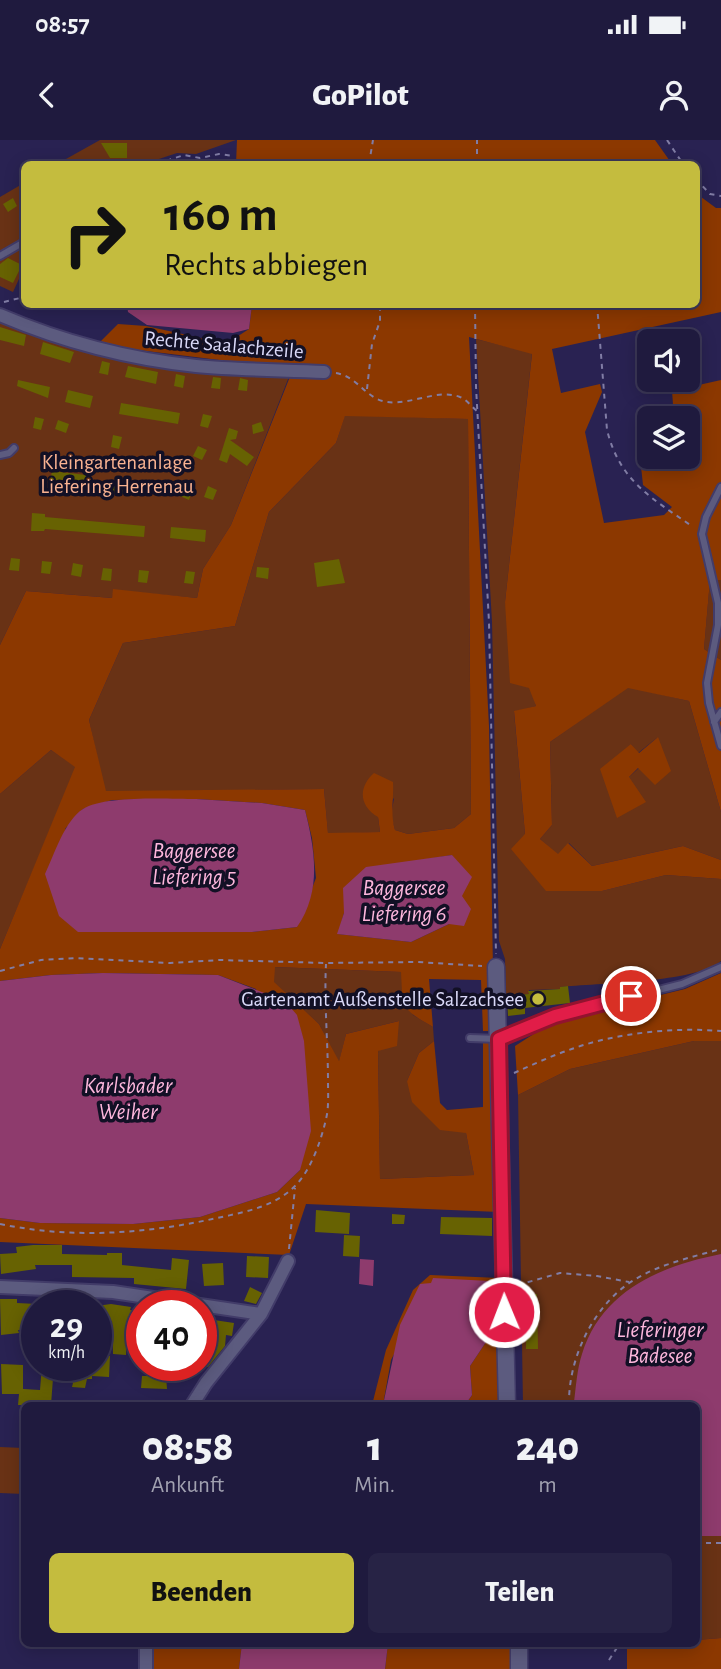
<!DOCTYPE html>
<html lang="de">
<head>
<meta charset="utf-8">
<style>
	:root { --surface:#1f1a3e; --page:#272345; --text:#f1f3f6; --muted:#a1a1b0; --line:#3c3858; --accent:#c4bc3e }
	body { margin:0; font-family:"Alegreya Sans",sans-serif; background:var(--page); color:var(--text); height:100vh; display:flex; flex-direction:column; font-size:26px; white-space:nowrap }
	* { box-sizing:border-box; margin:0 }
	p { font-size:23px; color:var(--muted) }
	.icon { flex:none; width:38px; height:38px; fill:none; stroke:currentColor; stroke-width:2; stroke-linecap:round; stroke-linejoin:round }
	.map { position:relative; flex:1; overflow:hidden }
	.side { position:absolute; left:21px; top:1262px; width:679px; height:245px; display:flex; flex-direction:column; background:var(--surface); border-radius:10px; box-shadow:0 4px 18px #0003,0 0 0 2px var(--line) }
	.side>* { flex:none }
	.guide { position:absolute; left:21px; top:21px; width:679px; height:147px; border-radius:10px; box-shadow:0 4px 18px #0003,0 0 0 2px var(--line); background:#c4bc3e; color:#111; overflow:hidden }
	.buttons { position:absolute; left:637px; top:189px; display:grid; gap:14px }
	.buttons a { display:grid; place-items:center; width:63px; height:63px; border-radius:10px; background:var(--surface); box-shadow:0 4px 18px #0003,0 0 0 2px var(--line); font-size:35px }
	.speed { position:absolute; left:21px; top:1150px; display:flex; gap:14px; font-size:35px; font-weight:700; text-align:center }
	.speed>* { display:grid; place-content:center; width:91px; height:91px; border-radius:50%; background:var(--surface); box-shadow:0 4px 18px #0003,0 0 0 2px var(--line); line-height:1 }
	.speed small { font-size:18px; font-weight:400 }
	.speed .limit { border:10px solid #d22; background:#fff; color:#111 }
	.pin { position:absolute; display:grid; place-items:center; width:60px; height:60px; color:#fff; margin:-30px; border:4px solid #fff; border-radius:50%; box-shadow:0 2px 7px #0007 }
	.me { position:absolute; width:77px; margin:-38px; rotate:359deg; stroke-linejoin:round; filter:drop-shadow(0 0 5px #0008) }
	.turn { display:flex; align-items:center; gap:24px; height:147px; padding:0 28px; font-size:32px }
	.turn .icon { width:91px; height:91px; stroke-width:2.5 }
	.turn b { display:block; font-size:49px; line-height:60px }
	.eta { display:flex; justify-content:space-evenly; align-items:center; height:119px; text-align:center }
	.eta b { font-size:42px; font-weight:800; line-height:49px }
	.button { display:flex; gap:14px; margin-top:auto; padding:14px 28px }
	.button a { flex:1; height:80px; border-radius:10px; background:var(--accent); color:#111; font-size:28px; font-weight:800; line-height:80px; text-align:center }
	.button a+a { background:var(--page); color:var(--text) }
	.status { display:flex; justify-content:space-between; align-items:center; height:49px; padding:0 35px; background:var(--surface); direction:ltr }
	.status svg { height:19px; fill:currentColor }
	header { display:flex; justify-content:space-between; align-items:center; height:91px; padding:0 28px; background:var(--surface); font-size:32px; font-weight:800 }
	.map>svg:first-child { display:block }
	.green { fill:#693215; fill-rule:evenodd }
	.forest { fill:#8c3800; fill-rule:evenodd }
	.water { fill:#8e3b6d }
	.building { fill:#676202 }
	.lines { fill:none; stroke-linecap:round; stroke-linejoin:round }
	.service-casing { stroke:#423c69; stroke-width:10 }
	.minor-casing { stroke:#423c69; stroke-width:16 }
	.tertiary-casing { stroke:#423c69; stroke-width:19 }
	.path { stroke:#817da5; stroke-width:2; stroke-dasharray:5 5; stroke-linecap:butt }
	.service { stroke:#5c5b7f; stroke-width:6 }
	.minor { stroke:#5c5b7f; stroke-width:12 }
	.tertiary { stroke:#5c5b7f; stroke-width:16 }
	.route-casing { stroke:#92132f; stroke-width:18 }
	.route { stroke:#e11d48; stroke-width:12 }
	.poi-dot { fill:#c4bc3e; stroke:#121025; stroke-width:2.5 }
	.labels { text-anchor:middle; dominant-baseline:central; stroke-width:7; stroke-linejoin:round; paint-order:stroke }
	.street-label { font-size:21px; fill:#dad9f8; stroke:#121025 }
	.park-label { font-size:21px; fill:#f9b291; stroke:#121025 }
	.poi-label { font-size:21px; fill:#dad9f8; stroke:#121025; text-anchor:end }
	.water-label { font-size:23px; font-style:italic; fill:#fdb6dc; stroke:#121025 }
</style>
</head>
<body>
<div class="status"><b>08:57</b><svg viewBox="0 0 49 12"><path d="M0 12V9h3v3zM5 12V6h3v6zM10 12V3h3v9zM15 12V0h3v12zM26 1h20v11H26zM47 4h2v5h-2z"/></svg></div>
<header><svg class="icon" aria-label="back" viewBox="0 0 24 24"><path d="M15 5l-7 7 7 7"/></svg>GoPilot<svg class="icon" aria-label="person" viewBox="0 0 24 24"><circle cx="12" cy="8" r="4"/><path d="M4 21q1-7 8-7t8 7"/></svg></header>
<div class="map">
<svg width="721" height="1529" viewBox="0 0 721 1529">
	<rect width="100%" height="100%" fill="#292252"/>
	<!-- green -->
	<path class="green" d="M100,0h136l-40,14 -19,-1 -33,11h-87z
		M24,43v85l-11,24 -13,-6v-89z
		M0,180l118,38 172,16 -59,151 -28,44 -6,29 -83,-8 -2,8 -86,-7 -26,54z
		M476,199l56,14 -27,249 31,104 -22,6 11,122 77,57 64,-16 55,4v82c-25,22 -125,22 -161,26v2l-31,1v4l-23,2 -1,-37 -6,-18 -7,-319z
		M345,275l123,4 3,395 -17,14 -46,6 -13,-4 -4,-14 3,-18 -16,19 2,15 -52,2 -4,-45 -219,3 -16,-72 34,-77 112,-17 34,-114 67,-69z
		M710,439l11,1v80l-17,-11z
		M628,547l61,14 32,111v48l-38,-14 -91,20 -23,-23 -11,12 -18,-16 12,-14 -2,-83zM658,597l-19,31 -10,9 2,-33 7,9z
		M51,610l25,17 -76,182v-155z
		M274,827l128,5 11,43 20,12 1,14 -15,12 -12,28 59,52 8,42 -94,4 -2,-128 21,-30 -53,13 -7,28 -20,-38 -46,-42z
		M694,901h27v597l-24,2 -1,-235h-173l-5,-310 52,-26z
		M0,1307l24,1v46l-24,-1z"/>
	<!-- forest -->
	<path class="forest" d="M237,0h418l17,24h-436z
		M697,54l19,14h5v104l-169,37 9,44 39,-9 2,8 -17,40 19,91 60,-8 8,-8 -29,-22 -6,-56 12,-2v30h39v-39h-14l-2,-27 49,-11v200h-11l-6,69 17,11v152l-32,-111 -61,-13 -78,54 2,83 -12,14 18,15 10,-11 24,23 91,-20 38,14v19l-55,-4 -64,16h-56l-35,-42 14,-15 -11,-123 22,-5 -7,-18 -19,-5 -5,-81 27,-248 -63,-17 20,389 5,305h-11l-2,-51 -52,-1 4,48c-33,-19 -30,-19 -32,-55l-126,-5 -1,15 45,42 20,37 7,-27 53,-13 -2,25 -19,5 2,128 94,-4 -8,-42 -26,-3 -28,-28 -5,-21 12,-28 15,-12 6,62 7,7 36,-3v-64h11l5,169 -193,-8 -17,51 -289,-13v-24l40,5 93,1 67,-7 77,-25 23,-22 -44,-181 -38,-14 -115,-2 -52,2 -51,6v-32l75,-182 -24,-17 -51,44v-149l26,-54 86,7 1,-9 84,9 6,-29 28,-44 62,-156 -171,-21 -22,-6 18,-18 28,2 73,16 13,-2 17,-11 3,-24 444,-1zM345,276l123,3 3,395 -17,14 -46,6 -13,-4c-5,-16 -1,-31 -2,-48l-19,-9c-16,14 -15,33 4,44l2,15 -52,1 -4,-44 -218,2 -17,-71 34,-77 112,-17 34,-114 67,-69zM196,659l66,4 43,7 7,28 4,40 -19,49 -45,5 -59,-2 -128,-101 18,-20 29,-9zM452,715l9,41 -12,28 -38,18 -73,-8 6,-21 72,-52z
		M658,597l13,34 -16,14 -17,-17 -9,9 17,25 -29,16 -17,-49 31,-25 8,9z
		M721,833v68h-27l-124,28 -52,26 -3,-49 39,-25 131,-32z
		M430,1135l69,3 4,127h-38l7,-10 -2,-29 20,-30 -59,-53 -40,77 -8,45h-11l14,-55 27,-60z
		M721,1498v31h-94v-25l69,-1 1,-3z
		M148,1503h94l-3,26h-90z
		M388,1503h123l2,26h-128z"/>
	<!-- water -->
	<path class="water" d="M127,165v-1l125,1 -3,24 -16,4 -86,-8 -19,-13z
		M196,659l66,4 43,7c10,40 17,81 -8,117l-45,5h-174l-19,-16 -14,-42c9,-19 20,-54 38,-65 21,-14 86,-10 113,-10z
		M452,715l20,22 -10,19 9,13 -7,17 -15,-2 -38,18 -74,-8 7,-21 -1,-25 23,-21z
		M103,833l115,2 67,26 12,14 7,26 7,90 -11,39 -23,22 -77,25 -67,7 -93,-1 -40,-5v-237l51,-6z
		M721,1114v282h-24l-1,-131h-122v-3c2,-15 3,-33 8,-48 20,-64 79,-88 139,-100z
		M360,1119l14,1 -1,26 -14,-2z
		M433,1138l56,3 1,55 -20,30 2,29 -7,10h-82l17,-80 20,-41 11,-1z
		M242,1503h146v1l-3,25h-146z"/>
	<!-- building -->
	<path class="building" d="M101,3h26v15h-17z
		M13,58l4,8 -9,6 -5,-8z
		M8,118l14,7 -9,18 -13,-6v-13z
		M0,187l26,8 -2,11 -24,-6z
		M43,202l31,10 -4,11 -30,-9z
		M102,221l8,2 -2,12 -9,-2z
		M128,226l30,6 -2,12 -31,-7z
		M176,234l9,2 -2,12 -9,-2z
		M213,237l8,1 -1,11 -9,-1z
		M240,238l8,2 -1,11 -9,-1z
		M18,240l32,7 -2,11 -31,-12z
		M68,250l25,6 -3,12 -25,-6z
		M121,263l59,10 -2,11 -59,-10z
		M203,274l9,2 -4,12 -8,-2z
		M35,277l9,2 -3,11 -8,-2z
		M58,280l11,4 -3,9 -11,-4z
		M261,282l3,9 -11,3 -1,-9z
		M229,288l9,3 -2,8 -6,1 24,17 -7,9 -17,-12 -3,9 -8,-3z
		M113,295l9,2 -3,12 -8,-2z
		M198,306l9,4 -5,10 -9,-4z
		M52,331l34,4v12l-36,-5z
		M103,341l32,3 -1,11 -33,-4z
		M184,345l9,4 -4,11 -9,-4z
		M208,346l9,4 -4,10 -9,-3z
		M32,373l13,1v3l100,9 -1,11 -99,-8 -1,2h-13z
		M171,387l35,3 -1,12 -35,-4z
		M11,418l9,1 -1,12 -10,-1z
		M339,419l6,24 -28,4 -3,-24z
		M42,421l10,1 -2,12 -9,-1z
		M73,423l10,2 -2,12 -10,-2z
		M257,427l12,1 -1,11 -12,-2z
		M103,428l9,1 -1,12 -10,-1z
		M139,430l10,1 -2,12 -9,-1z
		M186,431l9,1 -2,12 -9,-1z
		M568,846l2,17 -45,5v6l-17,2 -1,-20 22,-2 -1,-3 32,-2v-2z
		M316,1070l34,3 -1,21 -34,-2z
		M392,1074l13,1 -1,9h-12z
		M441,1077l51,1v18l-52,-2z
		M344,1095l16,1 -1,21 -16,-1z
		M33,1105h29v9l45,1v-2h15v12l49,5 1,-12 17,2 -3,29 -52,-5v-6l-62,-1v-12h-37l1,4 -35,5 -1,-20 17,-1 -1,-6z
		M247,1116l22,1 -1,21 -22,-1z
		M223,1123l1,22 -20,1 -2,-22z
		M250,1147l12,6 -6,11 -12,-3z
		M526,1154h11l1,55h-12z
		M0,1159h17v4l20,1v22h-13l1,4h-7l1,3 -18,2z
		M111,1164l20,3 -1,3 12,1v25l-15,-2 -1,21 -13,-1 -1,-33 -16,3v-18z
		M214,1180l20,3 -2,13 -6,-1 -1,11 -17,21 -7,-1v-45l12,2z
		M96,1216h14l-1,21 -17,-1v3h-5l-2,9 -13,-1 1,-4 -3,-1 1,-17h25z
		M1,1224l22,1v24l17,1 2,-25h12l-3,40h-33l1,-11h-17z
		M142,1236h24l1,13 -26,-1z"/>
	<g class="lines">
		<!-- service casing -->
		<g class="service-casing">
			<path id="service" d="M0,116l24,-14
				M0,315l9,-2 5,-5
				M721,347l-15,30 -4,17 16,69v22l-11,58 2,20 12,43
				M714,582l7,-10
				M470,898l29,1 56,-23 127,-32 39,-17"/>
		</g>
		<!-- minor casing -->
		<g class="minor-casing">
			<path id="minor" d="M0,175c61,26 130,44 196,51 42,4 86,4 128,6
				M0,1147l113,5 148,22
				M192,1265l14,-22 55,-69 27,-53
				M146,1529v-26"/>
		</g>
		<!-- tertiary casing -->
		<g class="tertiary-casing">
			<path id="tertiary" d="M496,827l11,438
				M519,1503v26"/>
		</g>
		<!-- path -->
		<path class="path" d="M667,0l16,24
			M157,24l27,-9 16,3 19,-4 14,2
			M369,24l4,-24
			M477,24v-24
			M696,39l14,15 11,2
			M4,162l20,-5
			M475,164l1,83 13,235 7,332
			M597,164l10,126c13,52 45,68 86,97
			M336,233c18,3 26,18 41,26 26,12 57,-12 83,-2 6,2 12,10 17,14
			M367,249l5,-45 8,-23v-17
			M0,831l41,-11 35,-2 94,5 50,-3 106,3 92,-1 64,4
			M514,933c18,-8 37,-17 55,-23 45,-17 105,-23 152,-19
			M0,1084c72,15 146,10 217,-6 28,-6 57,-11 78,-32 16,-16 26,-45 31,-67 3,-12 2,-25 2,-37 0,-40 -4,-79 -2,-118
			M289,1109l6,-61
			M518,1145l42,-12 37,3 32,6
			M569,1265c-1,-46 24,-100 65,-125 26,-16 58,-23 87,-31
			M696,1403h25
			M609,1520l11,-17"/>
		<!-- service -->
		<use href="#service" class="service"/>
		<!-- minor -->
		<use href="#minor" class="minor"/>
		<!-- tertiary -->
		<use href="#tertiary" class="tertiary"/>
	</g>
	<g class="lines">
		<!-- route casing -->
		<g class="route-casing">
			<path id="route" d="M504,1172l-5,-273 56,-23 76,-20"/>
		</g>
		<!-- route -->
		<use href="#route" class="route"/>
	</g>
	<!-- markers -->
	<circle class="poi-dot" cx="538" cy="859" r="7"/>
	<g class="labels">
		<!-- street labels -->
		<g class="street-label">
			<text transform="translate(224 205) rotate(5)">Rechte Saalachzeile</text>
		</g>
		<!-- park labels -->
		<g class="park-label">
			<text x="117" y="322">Kleingartenanlage<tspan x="117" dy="24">Liefering Herrenau</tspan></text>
		</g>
		<!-- poi labels -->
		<g class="poi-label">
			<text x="524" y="859">Gartenamt Außenstelle Salzachsee</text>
		</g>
		<!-- water labels -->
		<g class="water-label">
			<text x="194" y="711">Baggersee<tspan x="194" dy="26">Liefering 5</tspan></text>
			<text x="404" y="748">Baggersee<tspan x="404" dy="26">Liefering 6</tspan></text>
			<text x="128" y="946">Karlsbader<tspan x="128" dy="26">Weiher</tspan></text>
			<text x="660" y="1190">Lieferinger<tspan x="660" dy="26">Badesee</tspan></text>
		</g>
	</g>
</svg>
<div class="buttons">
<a><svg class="icon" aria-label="sound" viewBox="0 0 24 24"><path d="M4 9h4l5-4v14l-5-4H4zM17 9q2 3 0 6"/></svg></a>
<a><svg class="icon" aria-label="layers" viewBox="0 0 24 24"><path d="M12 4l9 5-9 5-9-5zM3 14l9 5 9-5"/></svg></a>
</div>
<div class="speed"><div>29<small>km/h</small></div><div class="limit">40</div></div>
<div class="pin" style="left:631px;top:856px;background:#d93025"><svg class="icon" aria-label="arrive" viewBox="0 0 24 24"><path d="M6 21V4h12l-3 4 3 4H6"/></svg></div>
<svg class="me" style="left:504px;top:1172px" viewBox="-20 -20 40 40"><circle r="17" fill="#e11d48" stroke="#fff" stroke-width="3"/><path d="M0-11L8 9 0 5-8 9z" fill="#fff"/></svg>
<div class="guide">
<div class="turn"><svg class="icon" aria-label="right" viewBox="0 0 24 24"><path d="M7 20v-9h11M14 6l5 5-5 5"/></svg><div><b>160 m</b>Rechts abbiegen</div></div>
</div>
<section class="side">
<div class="eta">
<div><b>08:58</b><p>Ankunft</p></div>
<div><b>1</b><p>Min.</p></div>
<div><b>240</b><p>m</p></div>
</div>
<div class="button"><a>Beenden</a><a>Teilen</a></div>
</section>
</div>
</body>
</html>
